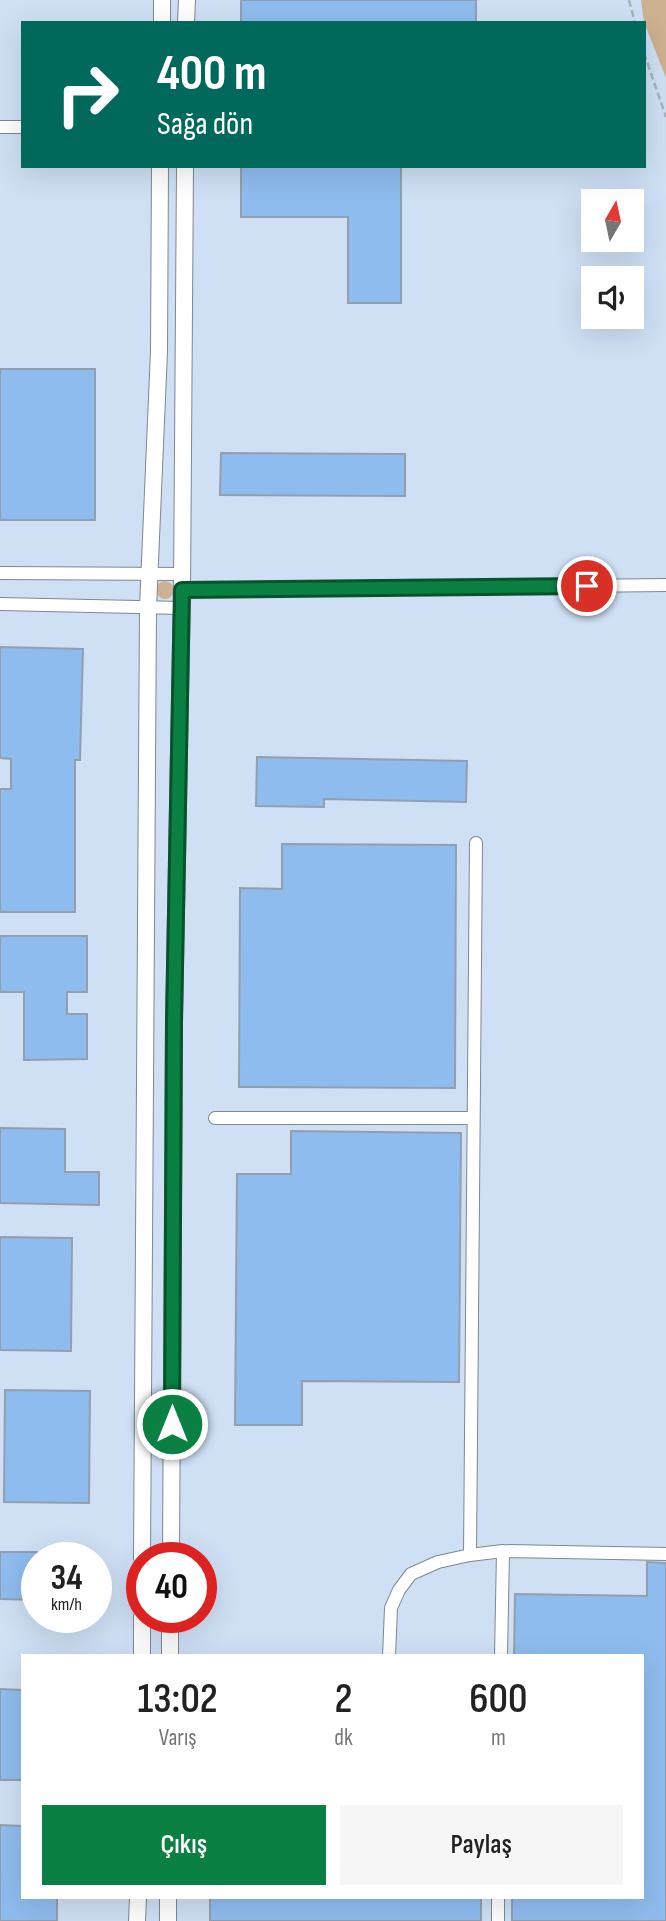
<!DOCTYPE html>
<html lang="tr">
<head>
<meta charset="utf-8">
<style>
	:root { --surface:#fff; --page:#f6f6f6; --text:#222; --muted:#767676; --accent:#0b8043 }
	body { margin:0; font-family:"Sofia Sans Condensed",sans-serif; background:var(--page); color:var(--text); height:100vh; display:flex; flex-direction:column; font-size:26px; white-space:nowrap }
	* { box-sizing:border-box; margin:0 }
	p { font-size:23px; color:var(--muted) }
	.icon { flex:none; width:38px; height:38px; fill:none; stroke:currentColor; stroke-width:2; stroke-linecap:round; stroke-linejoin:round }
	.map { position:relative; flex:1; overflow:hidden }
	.details { position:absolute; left:21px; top:1654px; width:623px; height:245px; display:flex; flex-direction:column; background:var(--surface); border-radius:0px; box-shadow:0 7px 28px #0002 }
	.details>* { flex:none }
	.hud { position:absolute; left:21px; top:21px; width:625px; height:147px; border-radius:0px; box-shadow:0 7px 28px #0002; background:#00695c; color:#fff; overflow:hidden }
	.needle { width:46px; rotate:9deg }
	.fabs { position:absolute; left:581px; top:189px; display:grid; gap:14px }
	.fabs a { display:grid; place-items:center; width:63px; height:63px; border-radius:0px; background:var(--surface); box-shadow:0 7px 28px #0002; font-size:35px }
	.speed { position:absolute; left:21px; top:1542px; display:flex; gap:14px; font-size:35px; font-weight:700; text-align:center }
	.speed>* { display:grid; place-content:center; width:91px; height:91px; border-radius:50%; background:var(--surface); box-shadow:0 7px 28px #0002; line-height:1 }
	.speed small { font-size:18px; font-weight:400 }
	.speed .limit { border:10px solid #d22; background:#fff; color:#111 }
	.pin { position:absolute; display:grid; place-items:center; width:60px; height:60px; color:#fff; margin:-30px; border:4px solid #fff; border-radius:50%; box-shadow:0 2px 7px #0007 }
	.me { position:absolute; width:77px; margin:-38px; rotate:0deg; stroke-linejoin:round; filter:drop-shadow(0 0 5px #0008) }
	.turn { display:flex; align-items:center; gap:24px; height:147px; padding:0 21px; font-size:32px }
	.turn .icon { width:91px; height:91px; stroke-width:2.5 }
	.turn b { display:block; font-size:49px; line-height:60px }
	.eta { display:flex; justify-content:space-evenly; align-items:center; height:119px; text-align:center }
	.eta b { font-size:42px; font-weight:600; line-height:49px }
	.primary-button { display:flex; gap:14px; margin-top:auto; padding:14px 21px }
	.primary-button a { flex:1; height:80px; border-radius:0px; background:var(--accent); color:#fff; font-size:28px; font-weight:600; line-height:80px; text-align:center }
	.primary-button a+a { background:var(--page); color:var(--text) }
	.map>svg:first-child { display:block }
	.built { fill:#cfe0f5; fill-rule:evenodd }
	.green { fill:#cdb190 }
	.building { fill:#8fbcee; stroke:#939fac; stroke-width:2 }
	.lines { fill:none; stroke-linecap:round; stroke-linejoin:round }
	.minor-casing { stroke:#7c8895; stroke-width:14 }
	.tertiary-casing { stroke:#7c8895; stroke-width:18 }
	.path { stroke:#a7b2bd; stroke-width:2.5; stroke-dasharray:7 3.5; stroke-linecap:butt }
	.minor { stroke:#fff; stroke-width:12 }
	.tertiary { stroke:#fff; stroke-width:16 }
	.route-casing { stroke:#07532c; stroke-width:18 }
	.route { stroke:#0b8043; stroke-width:12 }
</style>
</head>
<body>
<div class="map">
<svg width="666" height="1921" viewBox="0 0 666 1921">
	<rect width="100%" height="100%" fill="#dce9f7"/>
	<!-- built -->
	<path class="built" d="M0,0h666v1921h-666zM23,23h621v143h-621zM593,201h39v39h-39zM593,278h39v39h-39zM37,1558h59v59h-59zM142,1558h59v59h-59zM23,1656h619v241h-619z"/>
	<!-- green -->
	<path class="green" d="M641,0h25v78l-22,-56z
		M156 590a9 9 0 1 1 18 0a9 9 0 1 1-18 0Z"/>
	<!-- building -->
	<path class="building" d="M241,0h235v23h-235z
		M241,166h160v137h-53v-86h-107z
		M0,369h95v151h-95z
		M221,453l184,1v42l-185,-1z
		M0,647l83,2 -3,111h-5v152h-75v-123h11v-30l-11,-1z
		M257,757l210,4 -1,41 -142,-3v8l-68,-1z
		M282,844l174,1 -1,243 -216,-1 1,-199 42,1z
		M0,936h87v56h-20v22h20v45l-63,1v-68h-24z
		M0,1128l65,1v43h34v33l-99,-2z
		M291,1131l170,2 -2,249 -157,-1v44h-67l2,-251h54z
		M0,1237l72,1 -1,113 -71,-1z
		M5,1390l85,1 -1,112 -85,-1z
		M0,1552h37v48l-37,-1z
		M647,1562l19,1v358h-154v-24h130v-241h-128l1,-62 132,2z
		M0,1689l23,1v90h-23z
		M0,1825l23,1v71h34v24h-57z
		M210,1897h271v24h-271z"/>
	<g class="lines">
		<!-- minor casing -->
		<g class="minor-casing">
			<path id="minor" d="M0,127h23
				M0,573l182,1
				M182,590l484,-5
				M0,604l182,4
				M215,1118h258
				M470,1555l6,-712
				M389,1656l2,-48 8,-18 12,-16 27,-12 32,-7 33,-4 163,3
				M501,1656l2,-105
				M498,1921v-24"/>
		</g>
		<!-- tertiary casing -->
		<g class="tertiary-casing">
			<path id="tertiary" d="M162,23v-23
				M186,23l1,-23
				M142,1558l6,-950 11,-257 1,-185
				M171,1558l3,-537 8,-431 3,-424
				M142,1656v-39
				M170,1656v-39
				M137,1921l1,-24
				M168,1921v-24"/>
		</g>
		<!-- path -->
		<path class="path" d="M629,0l6,23
			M644,53l22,64"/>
		<!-- minor -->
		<use href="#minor" class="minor"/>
		<!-- tertiary -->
		<use href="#tertiary" class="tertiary"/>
	</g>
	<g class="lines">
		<!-- route casing -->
		<g class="route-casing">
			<path id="route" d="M172,1424l2,-403 8,-431 405,-4"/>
		</g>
		<!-- route -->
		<use href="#route" class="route"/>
	</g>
</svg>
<div class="fabs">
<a><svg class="needle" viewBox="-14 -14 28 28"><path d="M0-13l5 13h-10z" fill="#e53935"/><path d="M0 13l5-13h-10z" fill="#767676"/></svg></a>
<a><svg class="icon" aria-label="sound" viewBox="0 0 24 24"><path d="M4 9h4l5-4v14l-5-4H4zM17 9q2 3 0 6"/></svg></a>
</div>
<div class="speed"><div>34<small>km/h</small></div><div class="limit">40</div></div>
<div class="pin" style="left:587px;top:586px;background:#d93025"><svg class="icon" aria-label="arrive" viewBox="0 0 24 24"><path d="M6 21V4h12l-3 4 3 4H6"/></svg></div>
<svg class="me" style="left:172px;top:1424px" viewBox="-20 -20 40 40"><circle r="17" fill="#0b8043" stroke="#fff" stroke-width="3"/><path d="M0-11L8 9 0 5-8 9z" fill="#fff"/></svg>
<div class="hud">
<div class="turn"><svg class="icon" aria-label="right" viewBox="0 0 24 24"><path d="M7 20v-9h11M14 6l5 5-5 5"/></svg><div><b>400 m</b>Sağa dön</div></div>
</div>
<section class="details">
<div class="eta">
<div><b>13:02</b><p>Varış</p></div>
<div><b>2</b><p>dk</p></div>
<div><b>600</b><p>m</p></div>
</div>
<div class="primary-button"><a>Çıkış</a><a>Paylaş</a></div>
</section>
</div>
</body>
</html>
